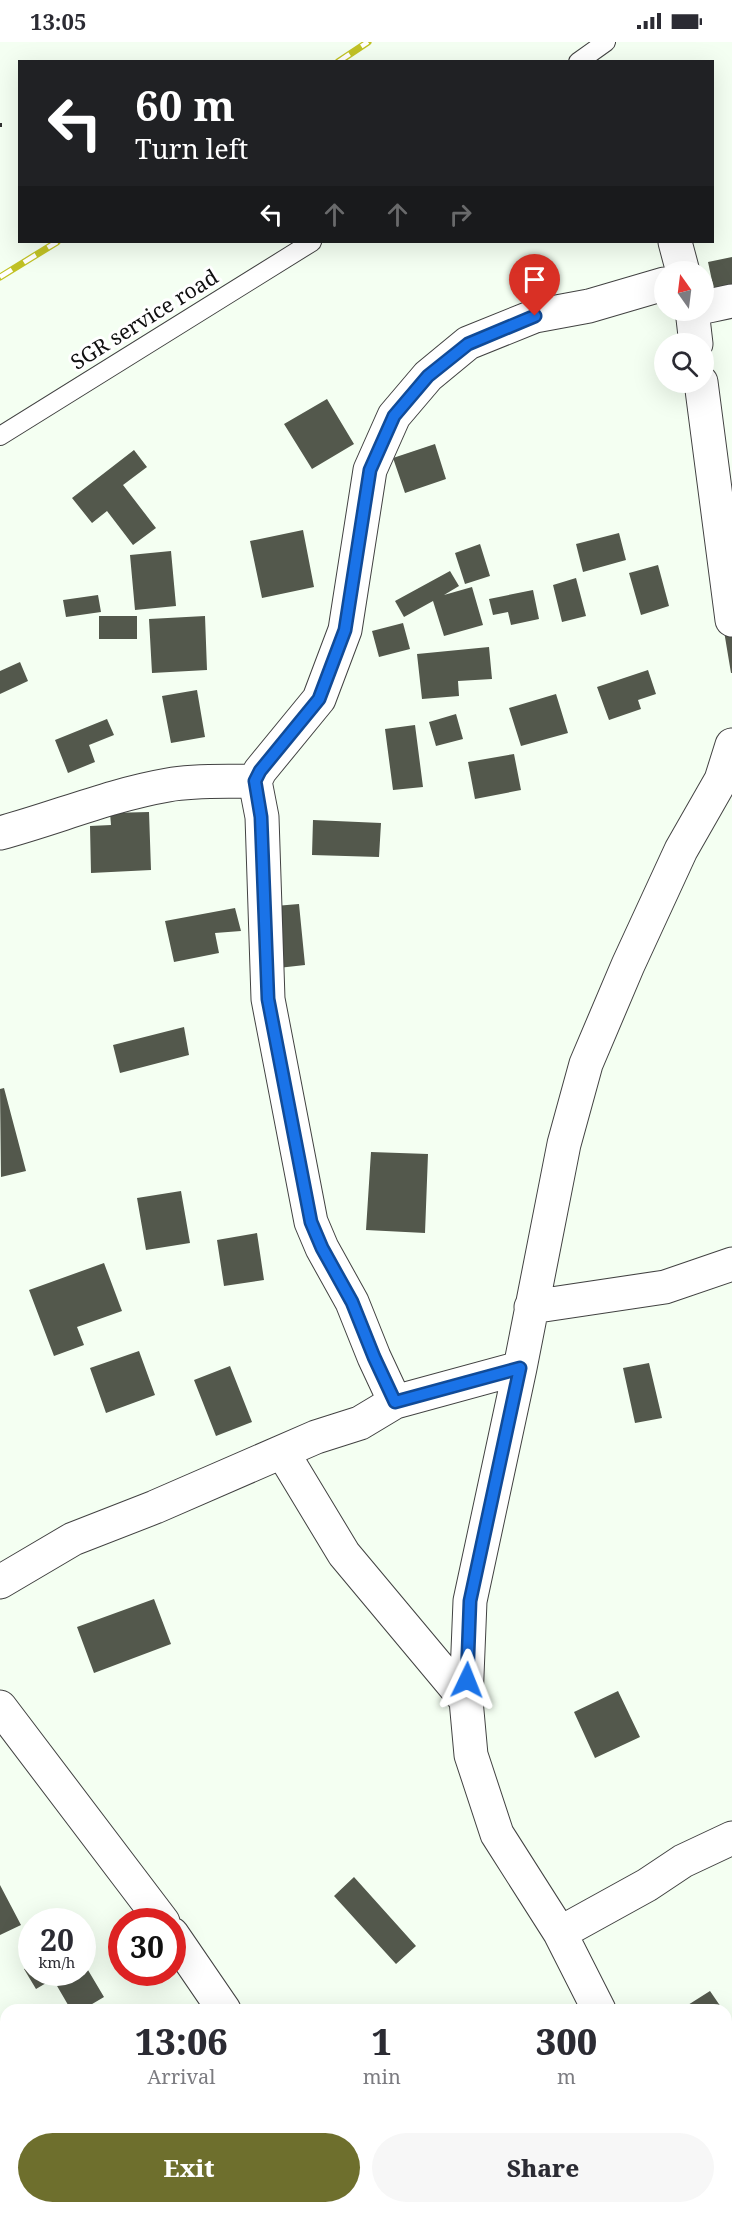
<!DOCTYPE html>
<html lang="en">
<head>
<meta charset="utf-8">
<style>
	:root { --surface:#fff; --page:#f7f7f7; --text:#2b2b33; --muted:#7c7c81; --accent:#6e6f2d }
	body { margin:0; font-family:"Noto Serif",serif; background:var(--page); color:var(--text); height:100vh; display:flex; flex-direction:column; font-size:22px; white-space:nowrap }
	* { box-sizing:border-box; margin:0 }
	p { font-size:20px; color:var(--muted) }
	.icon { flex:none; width:33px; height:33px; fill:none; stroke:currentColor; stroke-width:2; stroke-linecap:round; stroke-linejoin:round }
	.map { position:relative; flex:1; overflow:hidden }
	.drawer { position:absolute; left:0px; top:1962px; width:732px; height:210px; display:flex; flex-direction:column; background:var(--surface); border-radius:18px 18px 0 0; box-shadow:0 6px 24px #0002 }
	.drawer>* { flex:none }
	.banner { position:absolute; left:18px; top:18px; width:696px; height:183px; border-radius:0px; box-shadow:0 6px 24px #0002; background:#202124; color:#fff; overflow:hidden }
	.needle { width:39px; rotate:346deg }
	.controls { position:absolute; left:654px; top:219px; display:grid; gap:12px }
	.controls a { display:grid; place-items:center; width:60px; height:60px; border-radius:50%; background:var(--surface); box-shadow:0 6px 24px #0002; font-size:30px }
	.speed { position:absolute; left:18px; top:1866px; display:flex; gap:12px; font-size:30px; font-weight:700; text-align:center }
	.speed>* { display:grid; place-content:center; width:78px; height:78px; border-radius:50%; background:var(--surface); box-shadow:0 6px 24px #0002; line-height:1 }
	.speed small { font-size:15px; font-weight:400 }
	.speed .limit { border:9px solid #d22; background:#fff; color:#111 }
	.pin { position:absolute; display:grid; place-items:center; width:51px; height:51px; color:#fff; margin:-62px -26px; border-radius:50% 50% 50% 0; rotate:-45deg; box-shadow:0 0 6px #0007 }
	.pin .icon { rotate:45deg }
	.me { position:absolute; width:66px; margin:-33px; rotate:2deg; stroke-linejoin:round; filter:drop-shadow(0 0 4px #0008) }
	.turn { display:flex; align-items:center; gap:21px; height:126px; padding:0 18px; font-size:27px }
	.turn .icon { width:78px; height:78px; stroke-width:2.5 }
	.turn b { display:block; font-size:42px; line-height:51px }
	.lanes { display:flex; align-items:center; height:57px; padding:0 18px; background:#0003; justify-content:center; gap:30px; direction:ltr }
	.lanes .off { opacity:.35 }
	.eta { display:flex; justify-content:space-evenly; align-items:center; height:102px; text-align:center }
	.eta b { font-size:36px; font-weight:800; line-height:42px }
	.button { display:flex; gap:12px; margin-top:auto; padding:12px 18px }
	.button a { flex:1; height:69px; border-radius:36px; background:var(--accent); color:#fff; font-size:24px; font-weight:800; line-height:69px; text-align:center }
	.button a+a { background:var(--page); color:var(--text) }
	.status { display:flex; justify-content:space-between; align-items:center; height:42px; padding:0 30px; background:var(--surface); direction:ltr }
	.status svg { height:16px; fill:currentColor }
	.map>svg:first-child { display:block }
	.building { fill:#53584c }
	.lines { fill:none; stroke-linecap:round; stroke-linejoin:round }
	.service-casing { stroke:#424242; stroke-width:20 }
	.minor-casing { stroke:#424242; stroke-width:35 }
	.path { stroke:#313131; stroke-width:4; stroke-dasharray:6 3; stroke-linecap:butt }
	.service { stroke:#fff; stroke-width:18 }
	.minor { stroke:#fff; stroke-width:33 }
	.rail-casing { stroke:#c1c225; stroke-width:7 }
	.rail { stroke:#fff; stroke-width:4.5; stroke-dasharray:14; stroke-linecap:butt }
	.route-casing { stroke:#114b97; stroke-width:15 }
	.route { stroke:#1a73e8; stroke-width:10 }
	.labels { text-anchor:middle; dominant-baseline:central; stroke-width:6; stroke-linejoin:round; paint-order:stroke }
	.street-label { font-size:21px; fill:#0f0f0f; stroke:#fff }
</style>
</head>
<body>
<div class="status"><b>13:05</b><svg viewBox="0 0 49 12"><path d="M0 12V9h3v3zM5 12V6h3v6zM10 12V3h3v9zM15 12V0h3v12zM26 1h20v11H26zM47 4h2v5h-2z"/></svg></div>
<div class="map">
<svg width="732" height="2172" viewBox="0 0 732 2172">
	<rect width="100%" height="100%" fill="#f4fff2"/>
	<!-- building -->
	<path class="building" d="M732,215v29l-18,4 -6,-28z
		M327,357l27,45 -42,25 -28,-45z
		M435,402l11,35 -41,14 -12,-35z
		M134,408l13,17 -24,18 33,43 -23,17 -26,-34 -15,12 -20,-25z
		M303,488l11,57 -52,11 -12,-57z
		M619,491l7,27 -43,12 -7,-28z
		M480,502l10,32 -25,8 -10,-31z
		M171,509l5,55 -41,4 -5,-55z
		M658,523l11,41 -28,9 -12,-42z
		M450,529l9,15 -15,9 28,-8 11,38 -39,11 -11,-35 -29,16 -9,-16z
		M576,536l10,38 -24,6 -9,-37z
		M533,548l6,29 -28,6 -3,-13 -15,3 -4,-16z
		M98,553l3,17 -35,5 -3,-17z
		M99,574h38v23h-38z
		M205,574l2,54 -55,3 -3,-54z
		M403,581l7,26 -31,8 -7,-26z
		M732,588v43h-1l-7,-42z
		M489,605l3,32 -34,2 1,15 -37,3 -5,-45z
		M20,620l8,19 -28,13v-23z
		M648,628l8,24 -18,6 3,9 -32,11 -12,-33z
		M197,648l8,47 -34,6 -9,-47z
		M556,652l12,39 -47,13 -12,-38z
		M456,672l7,25 -27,7 -7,-24z
		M107,677l7,16 -25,10 6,17 -27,11 -13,-33z
		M415,683l8,62 -30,3 -8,-61z
		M514,712l7,36 -46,9 -7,-37z
		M149,770l2,58 -60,3 -1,-47 21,-1 -1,-12z
		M313,778l68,3 -2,34 -67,-2z
		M299,862l6,61 -27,3 -28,-60z
		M235,866l6,23 -26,2 4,20 -45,9 -9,-41z
		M184,985l5,28 -69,18 -7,-28z
		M4,1046l22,83 -25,6 -1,-88z
		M371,1110l57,2 -3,79 -59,-3z
		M181,1149l9,52 -44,7 -9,-52z
		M257,1191l7,47 -40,6 -7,-46z
		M104,1221l18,48 -45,16 7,18 -30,11 -25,-66z
		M139,1309l16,44 -49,18 -16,-45z
		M649,1321l13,55 -27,5 -12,-55z
		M230,1324l22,56 -36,14 -22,-56z
		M154,1557l17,45 -77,29 -17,-46z
		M618,1649l22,46 -45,21 -21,-46z
		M354,1835l62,69 -20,18 -62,-68z
		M0,1843l21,40 -21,10z
		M82,1918l22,37 -22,13h-11l-18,-31 -17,10 -12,-20 8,-4v7h50z
		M710,1949l13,19h-43z
		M726,1973l6,9v100l-6,4z"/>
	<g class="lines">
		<!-- service casing -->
		<g class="service-casing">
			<path id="service" d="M578,20l28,-20
				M0,394l312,-194"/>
		</g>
		<!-- minor casing -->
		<g class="minor-casing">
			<path id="minor" d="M675,200l8,30
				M704,265l28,-6
				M692,268l4,34
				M701,340l31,238
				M0,791c56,-15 110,-38 168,-48 28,-5 58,-3 87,-4
				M531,1265l134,-20 67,-23
				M395,1360l-21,-45 -22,-55 -30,-54 -11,-26 -43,-223 -6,-182 -7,-36 5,-10 59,-72 26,-69 25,-160 24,-54 34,-40 40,-33 67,-27 54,-10 75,-22
				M283,1411l61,101 122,146
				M0,1540l73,-43 82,-32 161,-70 44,-14 35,-21 125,-34
				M0,1665l163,215
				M560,1891l87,-48 36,-24 49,-23
				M172,1892l52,76
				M599,1968l-39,-77 -63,-99 -26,-79 -5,-55 4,-99 50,-233 44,-224 22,-80 42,-99 53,-115 40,-70 11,-35
				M359,2166l4,6
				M715,2166l4,6"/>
		</g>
		<!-- path -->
		<path class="path" d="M0,81v4"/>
		<!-- service -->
		<use href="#service" class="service"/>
		<!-- minor -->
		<use href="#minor" class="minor"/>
		<!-- rail casing -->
		<g class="rail-casing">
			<path id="rail" d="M338,20l30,-20
				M0,235l57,-35"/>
		</g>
		<!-- rail -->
		<use href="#rail" class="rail"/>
	</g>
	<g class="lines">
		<!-- route casing -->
		<g class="route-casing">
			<path id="route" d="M467,1638l3,-79 50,-233 -125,34 -21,-45 -22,-55 -30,-54 -11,-26 -43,-223 -7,-182 -6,-36 5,-10 59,-72 26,-69 25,-160 24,-54 34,-40 40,-32 67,-28"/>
		</g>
		<!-- route -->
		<use href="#route" class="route"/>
	</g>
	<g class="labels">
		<!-- street labels -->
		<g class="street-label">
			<text transform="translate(144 277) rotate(-32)">SGR service road</text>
		</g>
	</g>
</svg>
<div class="controls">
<a><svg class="needle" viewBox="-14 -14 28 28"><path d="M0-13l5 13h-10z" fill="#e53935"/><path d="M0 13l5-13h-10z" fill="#7c7c81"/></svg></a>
<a><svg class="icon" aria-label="search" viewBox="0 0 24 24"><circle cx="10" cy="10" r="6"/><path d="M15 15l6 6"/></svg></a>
</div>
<div class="speed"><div>20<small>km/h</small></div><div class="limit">30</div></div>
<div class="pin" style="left:535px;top:274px;background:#d93025"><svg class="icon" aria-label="arrive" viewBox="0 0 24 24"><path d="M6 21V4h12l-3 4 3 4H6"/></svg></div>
<svg class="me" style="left:467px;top:1638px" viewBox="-20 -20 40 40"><path d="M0-17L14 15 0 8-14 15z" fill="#1a73e8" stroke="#fff" stroke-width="4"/></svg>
<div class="banner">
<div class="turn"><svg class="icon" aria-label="left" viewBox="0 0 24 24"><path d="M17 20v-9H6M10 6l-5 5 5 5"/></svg><div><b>60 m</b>Turn left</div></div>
<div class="lanes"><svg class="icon" aria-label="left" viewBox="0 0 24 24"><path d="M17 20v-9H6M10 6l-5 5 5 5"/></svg><svg class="icon off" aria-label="ahead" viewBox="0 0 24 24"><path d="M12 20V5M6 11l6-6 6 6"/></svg><svg class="icon off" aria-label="ahead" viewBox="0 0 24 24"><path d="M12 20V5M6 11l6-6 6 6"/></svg><svg class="icon off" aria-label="right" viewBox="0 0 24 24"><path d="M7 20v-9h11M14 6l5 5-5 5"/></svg></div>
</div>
<section class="drawer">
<div class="eta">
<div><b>13:06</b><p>Arrival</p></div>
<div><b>1</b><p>min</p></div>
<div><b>300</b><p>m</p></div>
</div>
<div class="button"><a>Exit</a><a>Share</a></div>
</section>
</div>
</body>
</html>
